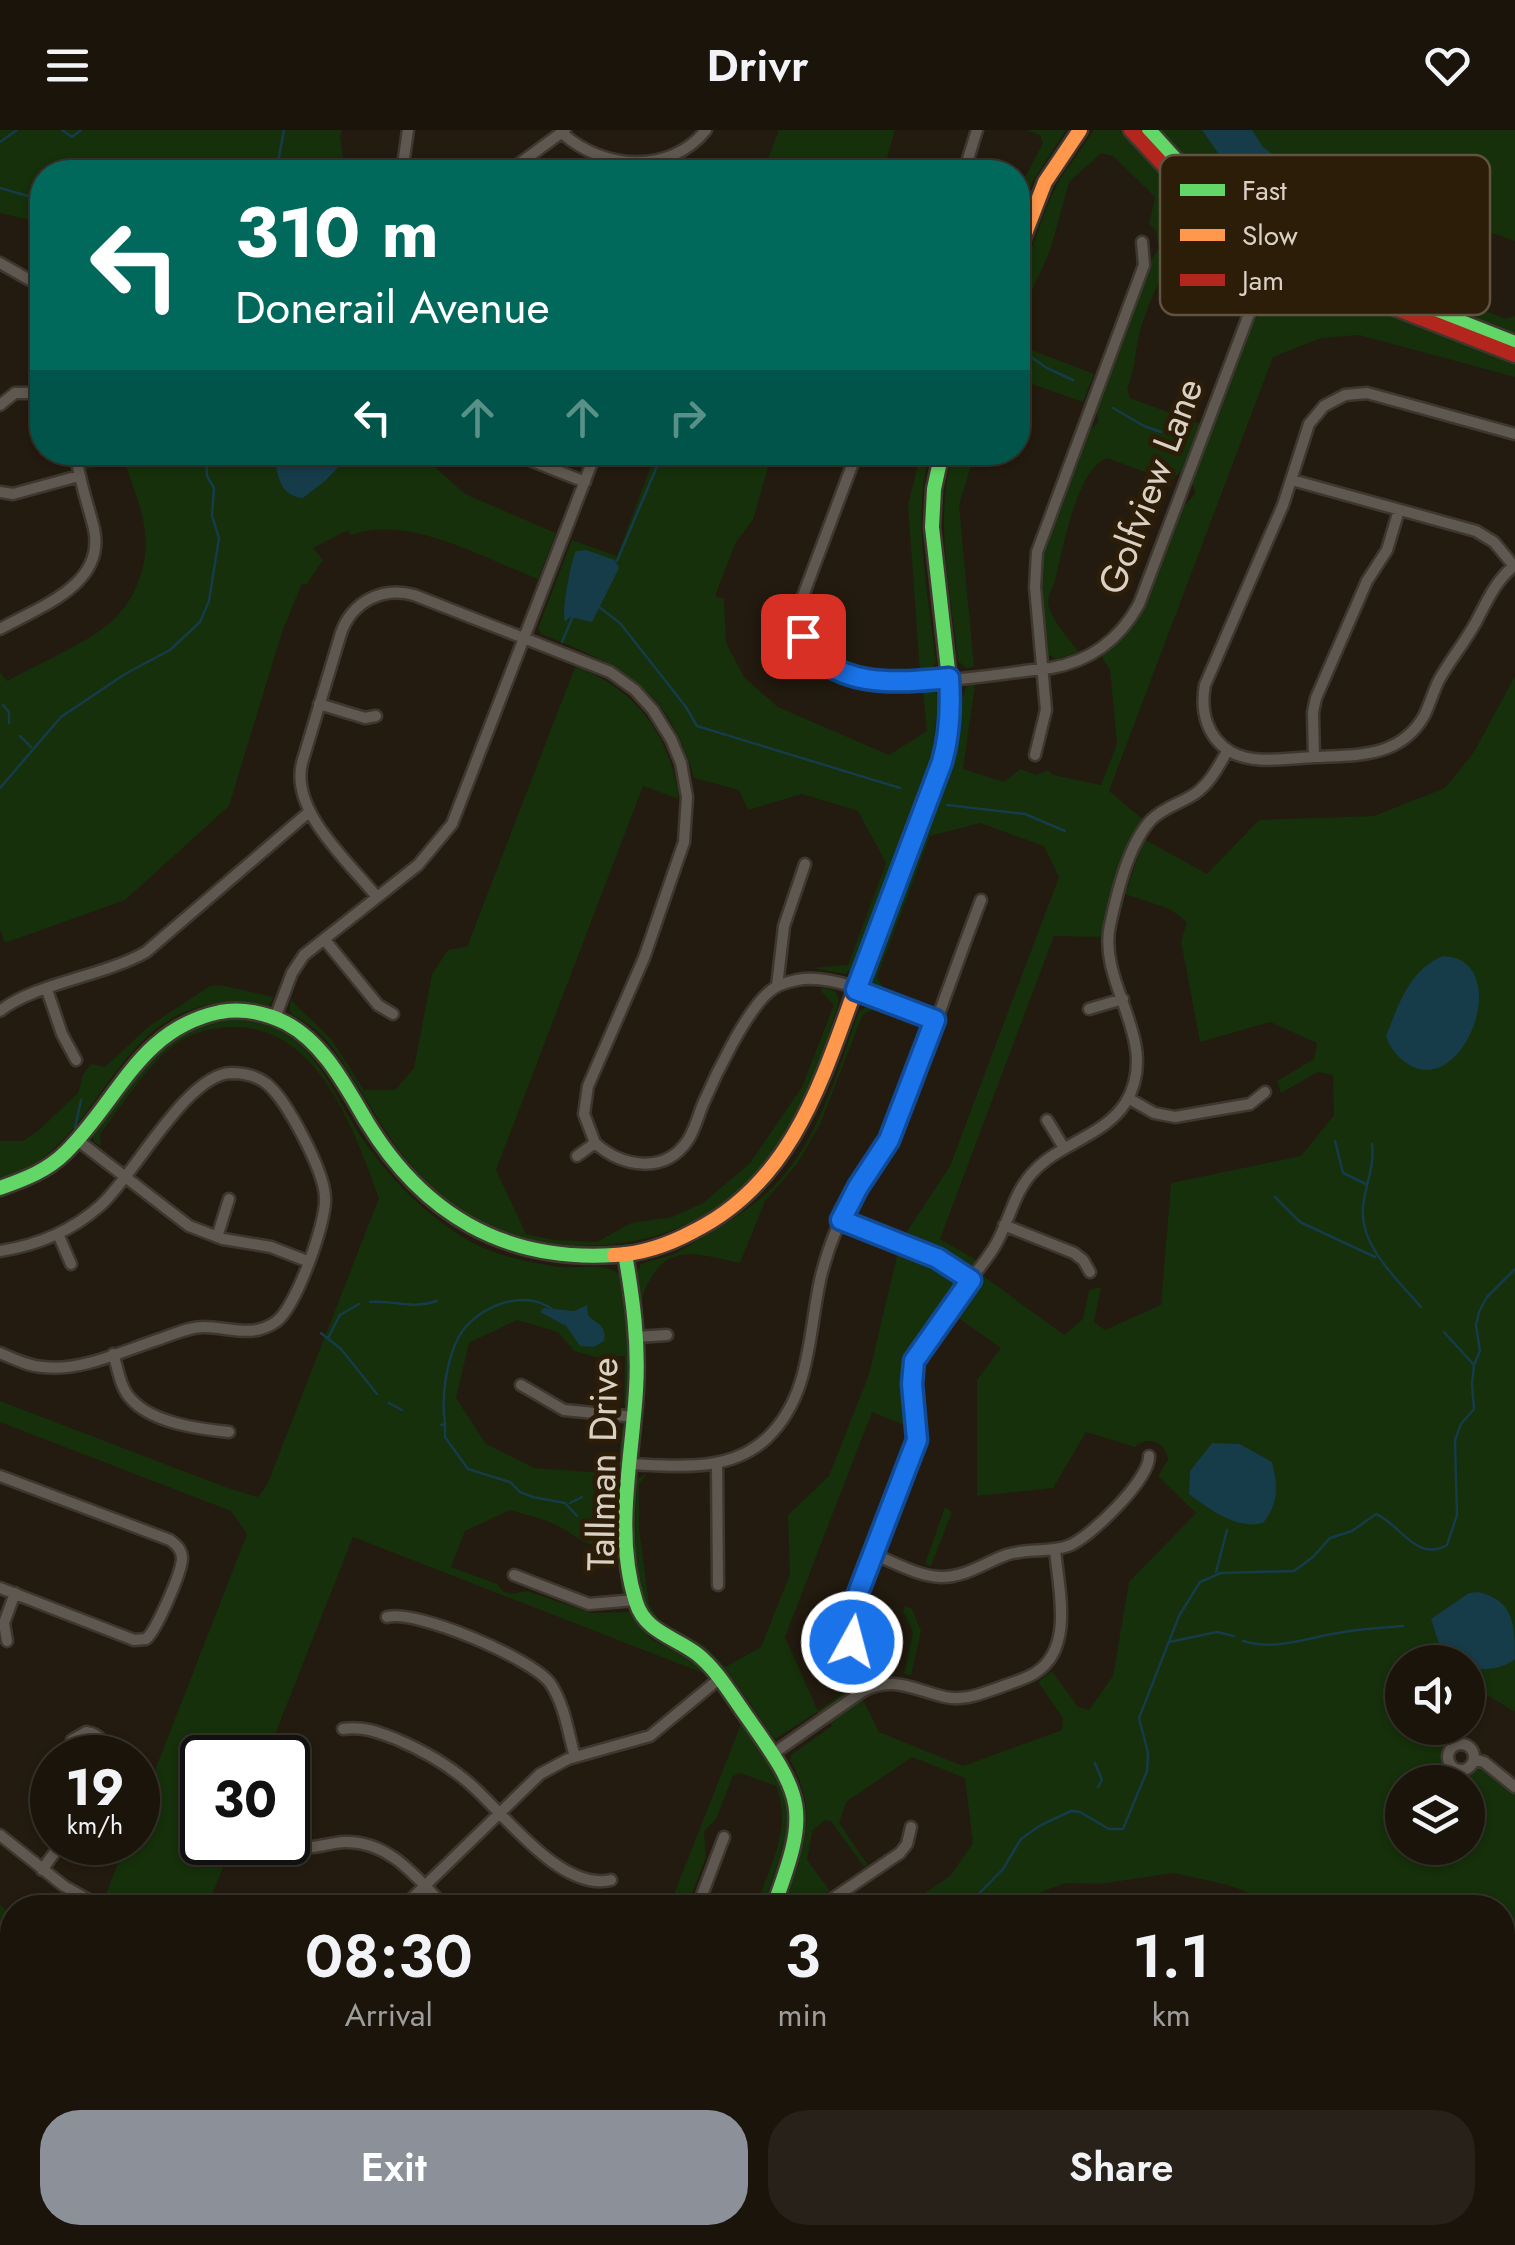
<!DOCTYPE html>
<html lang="en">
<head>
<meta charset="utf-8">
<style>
	:root { --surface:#1a140b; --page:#272119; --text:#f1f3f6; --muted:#9f9e9d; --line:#38332c; --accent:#8c9099 }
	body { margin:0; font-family:Jost,sans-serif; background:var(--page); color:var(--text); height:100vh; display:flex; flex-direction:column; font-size:38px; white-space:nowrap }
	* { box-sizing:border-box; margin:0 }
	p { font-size:32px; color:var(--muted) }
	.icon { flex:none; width:55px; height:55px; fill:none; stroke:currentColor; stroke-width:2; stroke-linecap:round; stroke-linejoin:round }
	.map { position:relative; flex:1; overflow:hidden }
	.drawer { position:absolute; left:0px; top:1765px; width:1515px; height:350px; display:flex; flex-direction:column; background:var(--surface); border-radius:40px 40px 0 0; box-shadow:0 2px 8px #0004,0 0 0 2px var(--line) }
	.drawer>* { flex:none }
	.top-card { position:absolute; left:30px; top:30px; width:1000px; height:305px; border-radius:40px; box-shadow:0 2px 8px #0004,0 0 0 2px var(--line); background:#00695c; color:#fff; overflow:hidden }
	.buttons { position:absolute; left:1385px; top:1515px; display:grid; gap:20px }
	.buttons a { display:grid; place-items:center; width:100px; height:100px; border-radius:50%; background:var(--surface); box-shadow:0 2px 8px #0004,0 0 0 2px var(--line); font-size:50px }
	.speed { position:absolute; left:30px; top:1605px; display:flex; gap:20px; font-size:50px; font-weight:700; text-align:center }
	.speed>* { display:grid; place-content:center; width:130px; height:130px; border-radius:50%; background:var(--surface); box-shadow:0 2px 8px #0004,0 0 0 2px var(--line); line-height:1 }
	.speed small { font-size:25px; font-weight:400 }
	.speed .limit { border:5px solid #111; border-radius:15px; background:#fff; color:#111 }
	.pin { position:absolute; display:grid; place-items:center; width:85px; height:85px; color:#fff; margin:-42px; border-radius:20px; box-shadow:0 5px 15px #0006 }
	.me { position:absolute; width:110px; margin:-55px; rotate:7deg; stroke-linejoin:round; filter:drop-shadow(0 0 8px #0008) }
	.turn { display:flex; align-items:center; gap:35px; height:210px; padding:0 40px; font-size:45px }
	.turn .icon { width:130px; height:130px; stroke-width:2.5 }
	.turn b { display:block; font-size:70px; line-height:85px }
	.lanes { display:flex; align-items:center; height:95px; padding:0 40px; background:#0003; justify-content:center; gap:50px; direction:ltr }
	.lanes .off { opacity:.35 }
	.eta { display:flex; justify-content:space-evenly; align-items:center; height:170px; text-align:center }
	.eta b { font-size:60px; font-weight:600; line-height:70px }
	.primary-button { display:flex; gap:20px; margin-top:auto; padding:20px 40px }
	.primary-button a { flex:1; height:115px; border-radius:40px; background:var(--accent); color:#fff; font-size:40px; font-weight:600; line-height:115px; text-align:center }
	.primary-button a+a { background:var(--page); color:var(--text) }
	header { display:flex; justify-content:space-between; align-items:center; height:130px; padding:0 40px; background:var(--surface); font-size:45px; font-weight:600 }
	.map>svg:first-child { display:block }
	.green { fill:#15300a; fill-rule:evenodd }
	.water { fill:#163b49 }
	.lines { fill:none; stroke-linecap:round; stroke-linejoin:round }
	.stream { stroke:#163b49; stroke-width:2.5 }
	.street-casing { stroke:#3e372f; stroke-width:15 }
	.fast-casing { stroke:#3e372f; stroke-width:19 }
	.slow-casing { stroke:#3e372f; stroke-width:19 }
	.jam-casing { stroke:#3e372f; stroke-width:19 }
	.street { stroke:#5e5850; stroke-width:10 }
	.fast { stroke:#63d668; stroke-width:14 }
	.slow { stroke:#ff974d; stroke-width:14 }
	.jam { stroke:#b3261e; stroke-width:14 }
	.route-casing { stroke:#114b97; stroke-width:25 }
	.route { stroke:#1a73e8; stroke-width:18 }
	.labels { text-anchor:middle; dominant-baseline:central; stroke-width:10; stroke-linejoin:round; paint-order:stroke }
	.street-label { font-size:38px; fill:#dad1c4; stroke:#2b1d07 }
	.key { fill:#2b1d07; stroke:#605340; stroke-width:2.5 }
	.key-label { font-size:28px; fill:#dad1c4 }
</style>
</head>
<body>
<header><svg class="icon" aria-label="menu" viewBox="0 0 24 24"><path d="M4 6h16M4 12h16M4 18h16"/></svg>Drivr<svg class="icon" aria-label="heart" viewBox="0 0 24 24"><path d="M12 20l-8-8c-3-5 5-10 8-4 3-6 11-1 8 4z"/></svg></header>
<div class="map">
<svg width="1515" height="2115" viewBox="0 0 1515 2115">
	<rect width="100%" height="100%" fill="#231b0f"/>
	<!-- green -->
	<path class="green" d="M0,0h342l-2,6 5,36h-303v51l-42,-10z
		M779,0h116l-12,42h-129l12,-8z
		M1027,0h39l-33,51 -15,40v-30l25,-48 -3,-8z
		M1094,0h29l81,84 311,145v18l-156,-42 -38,3 -48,19 -164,434 35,29 -14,23 -27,94 -49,-1 -114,303 38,22 -5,6 -7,1 -37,-20 -4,12 29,17 4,10 -47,70 -4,24 5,47 -40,-16 -87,225 33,74 37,-27 2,4 -38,27 -2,-3 -42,27c-21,-28 -40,-62 -66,-86 -18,-17 -48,-20 -61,-44 -17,-31 -12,-94 -11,-130l10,-6 -8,12v43l10,76 10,16 46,26 20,21 36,-20 29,-73 -2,-59 41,-39 40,-102 28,-118 9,-23 44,-67 109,-289 -15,-31 -64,-23 -50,13 -53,141 7,12 26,12 -34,-13 -4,-7 80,-215c5,-19 7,-71 16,-81h7l-12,84 41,13 16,-13 16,6 12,-5 5,5 48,10 16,-41 -7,-74 -9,-14c54,-44 51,-89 79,-145 5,-8 11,-10 15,-18l-3,-13 58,-152 3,-7 16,-15 -3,-15 -16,-6 -44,-40 -15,-7c-21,10 -46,73 -52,97 -4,20 -4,34 -12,54l3,9 70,26 -19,48 -12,9 -62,-23c-30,11 -44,90 -51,119 -2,10 -10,19 -7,30 4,15 20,32 30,45l-23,7 -9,-5 -7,-70 1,-25 44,-123 13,-14 -2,-13 54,-147 9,-14 -3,-18 -7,-5 6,-28 -42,-41 -12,-3 -32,29 -19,69 -32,70v-37l31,-83 9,-19z
		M1154,0h361v111l-37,-13 -26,70 54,21 9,-3v24l-213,-84 -67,-38z
		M1018,215l76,29 -11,28 -65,-23z
		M120,323h299l46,41 91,39 -18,46c-55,-21 -129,-65 -187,-44l-3,-5 -35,18 10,12 -17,25 -4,-2 -20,49 -53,174 -104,94 -120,43 -5,-14v-257l7,9c28,-16 86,-40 107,-62 22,-21 34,-54 31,-84 -1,-25 -14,-52 -21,-75l-38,10 -1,-7z
		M656,323h116l-19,67 -17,22 -21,54 9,3 2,44 18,34 34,30 111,48 38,-24 -4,-41 8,-1 8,7 -7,60 -80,212 -7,6 -32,-6 35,-3 38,-102 -28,-52 -56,-17 -54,16 -9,-20 -45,-12c-26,-91 -70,-111 -153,-144l-3,-6 34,-88 45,16z
		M921,323h9c-19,67 -1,141 6,210l-7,8 -9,1 -12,-167z
		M954,323h21l-16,52 15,162 -8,1 -8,-7c-6,-64 -26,-147 -4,-208z
		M575,537c60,19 96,70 104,132l-36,-13 -147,384 30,64 29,6 42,2 34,-19 41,-6 31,-14 47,-40 52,-76 32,-82 -13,-14 1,-4 13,4 4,10c-12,41 -37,114 -61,147 -76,109 -233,130 -337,47 -47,-38 -70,-92 -104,-141 -8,-12 -19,-23 -32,-32 -4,-3 -10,-4 -13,-8 -4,-5 -2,-8 -1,-14l41,40 32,50h31l19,-22 18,-94 16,-24 19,-3z
		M1515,546v1036l-33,-20 -11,-1 -3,36v-65h-66v66h13l30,19 -3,14 8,12 14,3 17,-8 34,26v204l-12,-5 -1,-85 -217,-1 -57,-22 -54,-12 -75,11 -34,-1 -23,9 -17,15h-121l46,-31 23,-33 -8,-65 -53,-21 -66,45 -7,21 29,42 -4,2 -33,-46 -6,-1 -13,11 -5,29 23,31 -20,10 -15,1 -7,-10c19,-50 29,-83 2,-132l1,-5 41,-29 -2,-4 32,-24 17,34 84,34 99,-36 1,-12 -25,-36 14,-11 26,36 11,3 24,-34 16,-94 67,-69 -38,-37 10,-16c-2,-18 -19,-25 -33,-13l-49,-15 -33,56 -76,8v-116l24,-32 -48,-34 29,-39 82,60 19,-16 6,-29 12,-3 -7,35 11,8 56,-25 10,-122 130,-27 33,-41 -1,-40 -15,-3 -37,21 -4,-12 37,-22 3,-16 -47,-21 -70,20 -19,-101 6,-19 -17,-13 -45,-15 19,-55 63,35 52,-54 115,-4 71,-28 29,-36zM1402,1652h66v66h-66z
		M220,855l54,12 -5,9c-24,0 -45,-5 -69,1 -92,24 -107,148 -200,172v-38h23l15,-10 40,-38 5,-18 8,-11 14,3 43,-40 62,-41z
		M871,875l31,15 -28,-11 -11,5 -43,110 -23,40 -32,37 -25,62c-32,-6 -67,-21 -87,12 -7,11 -10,17 -11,29l-5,-32 4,-8c11,-5 26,-6 37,-12 31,-18 66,-37 94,-64 47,-46 65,-117 87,-177z
		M238,889c78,7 90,71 129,126 28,38 58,69 99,94 27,16 62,24 94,28 18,2 45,-5 59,7l9,64v64l-4,4 1,-50 -29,1 -22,-6 -16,-19 -41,-12 -48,23 -13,55 30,46 48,24 83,6 5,-48 3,6 -6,97 6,59 -3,4 -6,-46c-38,2 -37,-12 -67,-24 -12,-5 -26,-8 -39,-12l-45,21 -14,36 46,17 6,7 8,3 16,-3 64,22 37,-1 23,27 40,21 12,13 -350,-136 -87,220 -64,1v84l31,1 -26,64h-80l-23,-8 22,-56 12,-1v-28l109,-280 -16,-23 -231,-89v-21l225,86 33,10 9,-12 112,-287c-24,-66 -59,-168 -141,-171 -22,-1 -47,5 -65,19 -29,23 -50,59 -73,88l1,12 -7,-4 -2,-9c40,-52 73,-113 146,-114z
		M945,1377l7,5 -21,54 -6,-2z
		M905,1476l7,3 9,22 -10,44 -7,-1 9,-42 -10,-21z
		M741,1594c61,86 55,87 22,183h-7c13,-41 37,-77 20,-121l-36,-13 -7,3 -17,43 -12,13 2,25 -18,47 -5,3h-14z
		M0,1775l12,9v40l-12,-5z
		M12,1941v60l-12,-4v-22z
		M0,2012l12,5v85l135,1 10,12h-157z
		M1502,2049l13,24v42l-12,-23z
		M909,2102l275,1 -25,12h-256z
		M163,2103h56l-25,12h-21z
		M415,2103h69l-9,12 -7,-5 -16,5h-29z
		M1365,2103l-23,12h-28l9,-5 1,-6z"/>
	<!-- water -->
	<path class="water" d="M1202,0h50l11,17 21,16 31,11 23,28 60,29 -6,23 -24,-6 -136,-75z
		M273,323v-1l79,1 -27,28 -22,17c-25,-2 -25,-25 -30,-45z
		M586,420l29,10 4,8 -27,54 -22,-5 -5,5c-4,-9 6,-62 11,-71z
		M1443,826c72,3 23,139 -32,110 -12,-7 -21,-17 -25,-30 13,-32 23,-66 57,-80z
		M587,1175l1,10c9,10 19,9 16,26l-10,6 -14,-1 -14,-20 -26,-14 4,-4 30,3z
		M1212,1313l28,1 32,18c6,24 7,41 -9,61 -26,7 -54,-14 -74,-29l1,-23z
		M1478,1462c37,8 37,35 37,67 -14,11 -30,11 -47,9v-6h-16l-11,-12 -10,-31 38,-26z"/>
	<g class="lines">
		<!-- stream -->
		<path class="stream" d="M62,0l10,7 9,-7
			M0,12l17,-12
			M276,42l8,-42
			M0,58l42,12
			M1394,119l40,28
			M1258,155l7,-19
			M1018,218l29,20 26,12
			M1113,278l31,18 17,6
			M617,431l46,-109
			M599,477l21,16 66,84 11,19 203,62
			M562,512l11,-26
			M3,575l6,7v11
			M20,606l11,11
			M0,658l61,-71 64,-43 45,-24 30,-28 9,-21 10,-63 -7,-22 2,-28 -7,-12 -1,-24
			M947,675l78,9 40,17
			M75,998l6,-28
			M1335,1011l8,32 23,11
			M1372,1014c3,23 -7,41 -9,63 -4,39 35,73 58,100
			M1275,1067l25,25 75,35
			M370,1172c26,-2 41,8 67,-1
			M1444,1202l29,32
			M321,1203l20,16 36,45
			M328,1208l12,-23 19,-11
			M389,1273l13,7
			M441,1295l4,-1c-4,-27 1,-61 13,-86 17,-31 66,-51 95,-28
			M445,1296v11l23,32 42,13 10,10 13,5 32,6 12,13
			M570,1373l12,-6
			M1216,1442l11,-42
			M1243,1511c34,10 62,-3 95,-8 21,-4 43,-5 65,-7
			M1169,1512l48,-10 17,4
			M1095,1633l7,17 -4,7
			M965,1778l38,-39 18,-30 20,-14 30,-14 9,1 29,17h14l24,-58 1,-18 -9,-35 40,-102 21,-34 21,-9 73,-2 19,-14 17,-19 22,-7 24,-17c24,10 41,49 71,31l10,-30 -2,-75 6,-16 13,-15 -2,-25 2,-19 6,-14 -4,-26 3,-13 8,-15 28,-28
			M0,1992l12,4
			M172,2102v1
			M995,2102l28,13
			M167,2103l13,12
			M115,2115l36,-5"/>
		<!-- street casing -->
		<g class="street-casing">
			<path id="street" d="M562,3c41,37 108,42 144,-3
				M402,42l6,-42
				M508,42l57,-42
				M964,42l13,-42
				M0,133l42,24
				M0,275l15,-12h27
				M1515,304l-148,-41 -22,2 -21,11 -15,18 -26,81 -78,180c-5,26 2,53 26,67 23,13 58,6 84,5 42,-2 85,1 109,-41 6,-12 9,-24 15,-36 11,-20 26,-38 37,-58 11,-21 20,-42 39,-57
				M510,322l75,30
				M857,322l-57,152c-13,116 188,69 251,64 40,-7 69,-29 88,-64l115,-303
				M1292,350l184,51 18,11 20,24
				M0,362l13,2 66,-18
				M0,499c39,-22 106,-44 94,-100 -6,-26 -16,-50 -18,-77
				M319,574l46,14 11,-2
				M1035,625l11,-45 -11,-123 2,-35 107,-287 -2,-23
				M1314,627l-1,-45 3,-14 51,-117 20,-31 12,-40
				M377,767c-28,-35 -87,-86 -75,-134l39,-130c11,-31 41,-47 73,-38l196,77 25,18 18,20 18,29 10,24 6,34 -3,45 -40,116 -56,128 -4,28 11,29 -18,13
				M324,809l54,66 15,9
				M777,856l7,-60 21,-62
				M47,860l15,44 14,26
				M1089,879l34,-10
				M0,881c33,-27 104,-35 146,-59l163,-140
				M275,888l17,-45 12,-18 114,-90 34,-41 144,-372
				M1128,968l26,15 21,4 75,-13 15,-12
				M1047,990l17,28
				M76,1009l113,87 34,13 48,8 36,14
				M595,1013c27,24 70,32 93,-3 7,-11 10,-24 15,-36 12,-28 43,-93 66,-112 7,-7 18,-10 28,-12 40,-8 100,25 138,40
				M841,1090l96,37 34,23
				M1004,1095l70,28 9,7 7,12
				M58,1104l13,30
				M217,1107l12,-38
				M0,1121c39,-6 72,-20 101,-46 34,-31 86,-131 130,-132 13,0 26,3 36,11 20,16 57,87 58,113 2,25 -29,109 -48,124 -24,18 -48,6 -73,6 -15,0 -30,7 -44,12 -35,11 -79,33 -117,28 -15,-1 -29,-8 -43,-14
				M636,1207l31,-2
				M113,1224c5,14 7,34 18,45 21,24 68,30 98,33
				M521,1255l43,25 71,7
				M630,1334c47,2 100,9 137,-26 45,-43 41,-106 54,-162 8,-32 21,-63 38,-91 10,-17 25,-33 33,-51 33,-76 59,-156 89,-234
				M717,1334l1,121
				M0,1346l170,64c7,5 12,10 12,19 -1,15 -26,72 -36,80l-12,1 -134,-52
				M873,1424c21,8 44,22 67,23 24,1 44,-14 66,-22 20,-7 42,-2 62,-9 22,-8 82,-67 81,-90
				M514,1445l75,29 46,-4
				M387,1487c29,-8 144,41 163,66 15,22 18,50 25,74
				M7,1511l-3,-18 11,-30
				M869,1558l-16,-38 -2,-27 8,-34 58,-149 -5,-56 3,-23c17,-41 54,-75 78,-112 17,-26 19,-56 42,-79 26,-27 71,-35 91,-68 36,-61 -29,-117 -16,-177 7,-32 18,-80 41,-105 13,-13 31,-17 45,-27 15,-11 23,-28 32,-43
				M343,1599c20,-3 35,3 53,10 26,11 51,25 73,44 34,29 91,109 142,97
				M1448 1627a13 13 0 1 1 26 0a13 13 0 1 1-26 0Z
				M774,1623l89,-62c31,-16 51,-1 82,6 19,4 35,-3 53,-9 12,-5 26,-8 37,-15 40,-25 23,-85 20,-124
				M69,1628l3,-18 14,-8c14,2 21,11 19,26
				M1474,1629l10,3 31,25
				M0,1705l64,51 39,22
				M297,1716c17,4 30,-3 47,-4 45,-2 73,36 102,66
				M42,1740l20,-28
				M402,1778l138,-134 28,-15 82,-23 69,-57
				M697,1778l27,-71
				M819,1778l81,-55 7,-9 4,-17
				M1508,1958l7,13
				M412,2102l7,13
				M631,2102v13
				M356,2115l43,-13
				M480,2115l7,-13
				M1450,2115l1,-2"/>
		</g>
		<!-- fast casing -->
		<g class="fast-casing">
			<path id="fast" d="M1149,0l68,75 47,36 37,18 214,84
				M863,838l81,-213 5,-38v-38l-17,-152 2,-38 8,-37
				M0,1058c25,-9 47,-17 66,-36 53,-52 73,-123 154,-140 22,-4 46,1 66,11 38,20 60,64 81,99 56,92 138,140 247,133
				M625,1124c8,45 14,90 11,136 -4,70 -22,144 0,212 9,30 39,35 61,52 20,16 33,39 48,60 60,85 65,94 28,194
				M0,2006l12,5
				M154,2102l11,13
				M895,2115l6,-13"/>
		</g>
		<!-- slow casing -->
		<g class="slow-casing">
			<path id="slow" d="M1018,122l27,-70 35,-52
				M614,1125c27,-1 56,-11 80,-24 104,-52 131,-162 169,-263"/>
		</g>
		<!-- jam casing -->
		<g class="jam-casing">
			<path id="jam" d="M1131,0l77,83 50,38 37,18 220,86"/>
		</g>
		<!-- street -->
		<use href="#street" class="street"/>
		<!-- fast -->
		<use href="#fast" class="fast"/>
		<!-- slow -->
		<use href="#slow" class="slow"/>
		<!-- jam -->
		<use href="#jam" class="jam"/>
	</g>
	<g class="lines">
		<!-- route casing -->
		<g class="route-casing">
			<path id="route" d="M803,506c26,54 96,47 146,42 2,29 1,56 -7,84l-86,228 79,30 -46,120 -31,47 -17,33 96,38 34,22 -57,81 -2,23 5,56 -62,161 -5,22 2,19"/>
		</g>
		<!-- route -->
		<use href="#route" class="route"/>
	</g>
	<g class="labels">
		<!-- street labels -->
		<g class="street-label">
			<text transform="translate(1150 356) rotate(-69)">Golfview Lane</text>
			<text transform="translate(602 1334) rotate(-89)">Tallman Drive</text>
		</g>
	</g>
	<!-- legend -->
	<rect x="1160" y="25" width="330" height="160" rx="15" class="key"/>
	<rect x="1180" y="54" width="45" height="12" fill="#63d668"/>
	<rect x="1180" y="99" width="45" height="12" fill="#ff974d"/>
	<rect x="1180" y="144" width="45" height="12" fill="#b3261e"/>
	<g class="key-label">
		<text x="1242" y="70">Fast</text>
		<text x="1242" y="115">Slow</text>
		<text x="1242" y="160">Jam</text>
	</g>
</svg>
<div class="buttons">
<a><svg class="icon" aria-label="sound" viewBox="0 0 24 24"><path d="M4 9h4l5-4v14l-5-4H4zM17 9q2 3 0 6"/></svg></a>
<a><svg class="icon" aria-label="layers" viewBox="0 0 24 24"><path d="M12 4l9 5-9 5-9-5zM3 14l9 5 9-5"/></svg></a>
</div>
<div class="speed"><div>19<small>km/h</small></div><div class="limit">30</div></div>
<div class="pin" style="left:803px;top:506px;background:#d93025"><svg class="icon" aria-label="arrive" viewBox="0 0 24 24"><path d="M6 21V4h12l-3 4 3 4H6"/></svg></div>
<svg class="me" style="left:852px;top:1512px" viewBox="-20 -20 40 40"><circle r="17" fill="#1a73e8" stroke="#fff" stroke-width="3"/><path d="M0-11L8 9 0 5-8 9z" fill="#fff"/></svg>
<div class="top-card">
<div class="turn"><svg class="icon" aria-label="left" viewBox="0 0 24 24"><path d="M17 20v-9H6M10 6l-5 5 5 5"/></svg><div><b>310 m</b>Donerail Avenue</div></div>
<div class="lanes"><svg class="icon" aria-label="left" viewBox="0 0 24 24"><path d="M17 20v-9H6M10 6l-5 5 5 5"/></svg><svg class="icon off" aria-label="ahead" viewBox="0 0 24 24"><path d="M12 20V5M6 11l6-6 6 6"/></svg><svg class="icon off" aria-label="ahead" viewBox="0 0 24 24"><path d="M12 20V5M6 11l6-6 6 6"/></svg><svg class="icon off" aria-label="right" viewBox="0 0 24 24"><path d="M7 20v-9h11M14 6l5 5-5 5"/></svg></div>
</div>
<section class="drawer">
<div class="eta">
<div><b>08:30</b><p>Arrival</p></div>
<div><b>3</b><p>min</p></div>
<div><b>1.1</b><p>km</p></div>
</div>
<div class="primary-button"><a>Exit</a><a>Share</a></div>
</section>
</div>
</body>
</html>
